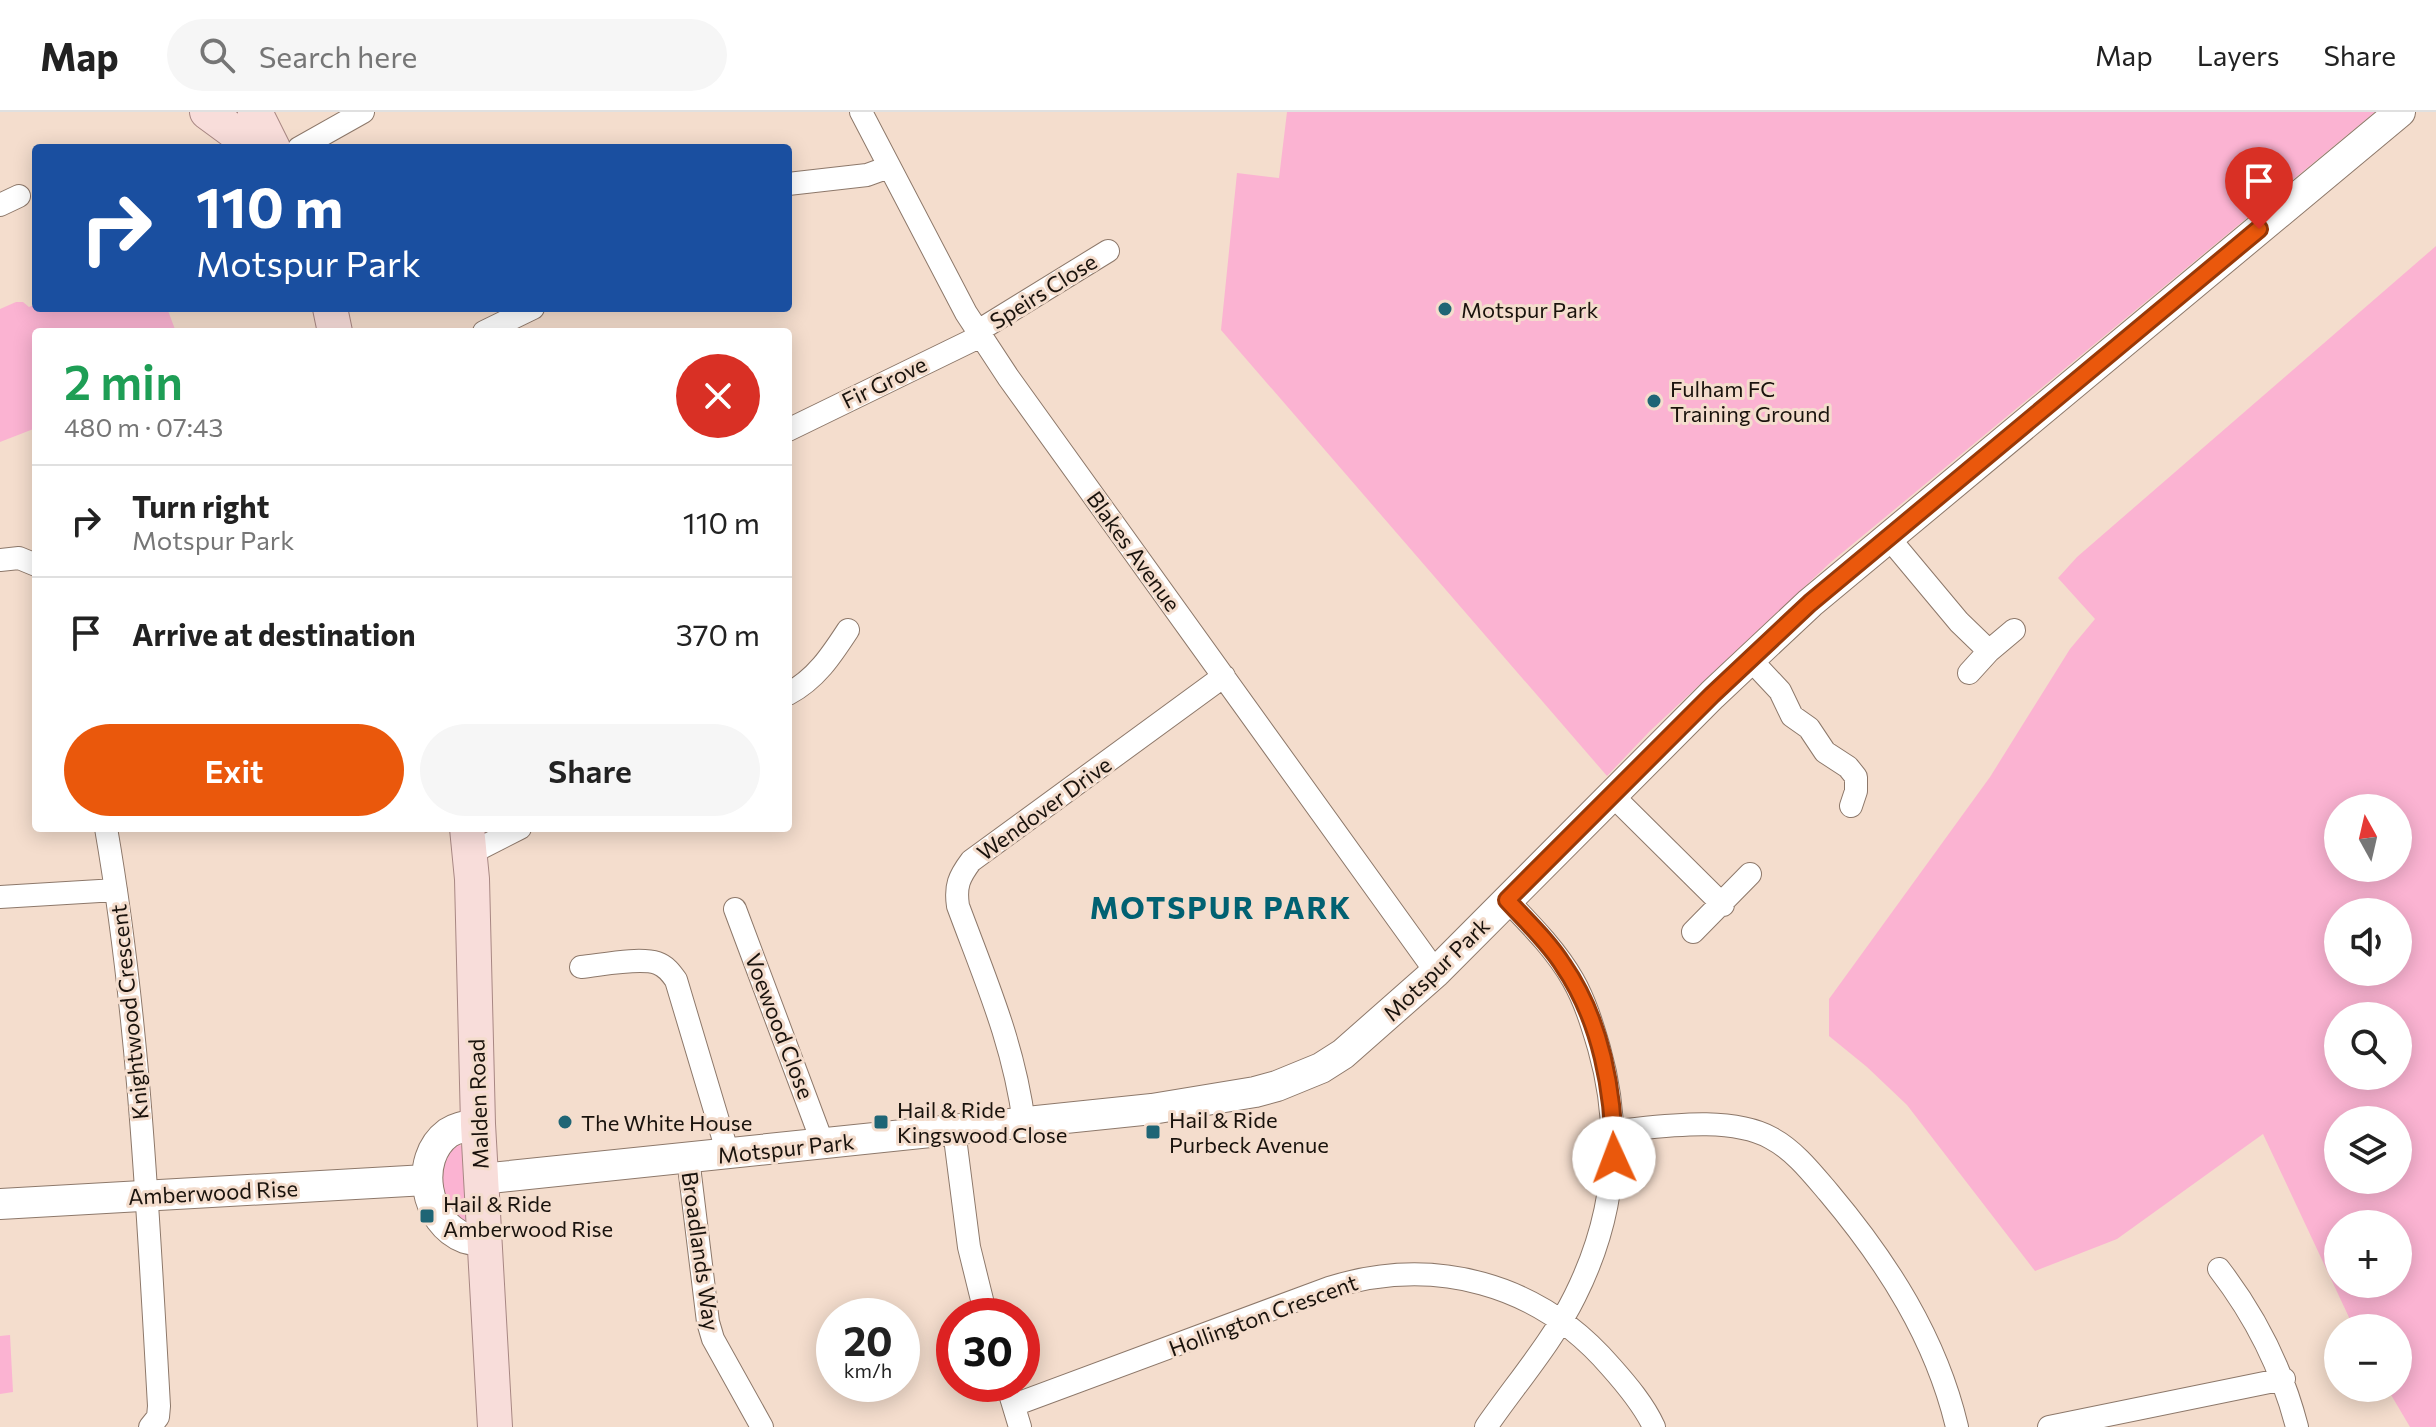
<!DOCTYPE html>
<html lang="en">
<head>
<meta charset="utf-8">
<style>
	:root { --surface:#fff; --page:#f6f6f6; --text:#222; --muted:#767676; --line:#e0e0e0; --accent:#ea580c }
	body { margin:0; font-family:Commissioner,sans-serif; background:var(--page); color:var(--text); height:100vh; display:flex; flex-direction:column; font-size:30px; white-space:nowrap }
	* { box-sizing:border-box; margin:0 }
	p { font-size:26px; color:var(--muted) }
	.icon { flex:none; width:44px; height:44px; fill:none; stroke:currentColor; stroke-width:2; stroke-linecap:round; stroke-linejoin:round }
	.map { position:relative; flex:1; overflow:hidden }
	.drawer { position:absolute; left:32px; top:216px; width:760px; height:504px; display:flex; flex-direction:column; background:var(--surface); border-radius:8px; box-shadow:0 4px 20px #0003 }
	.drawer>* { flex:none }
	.hud { position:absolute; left:32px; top:32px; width:760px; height:168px; border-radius:8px; box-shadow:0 4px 20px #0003; background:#1a4fa0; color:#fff; overflow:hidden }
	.needle { width:52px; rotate:352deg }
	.fabs { position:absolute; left:2324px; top:682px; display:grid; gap:16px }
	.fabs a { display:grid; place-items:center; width:88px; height:88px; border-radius:50%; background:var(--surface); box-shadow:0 4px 20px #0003; font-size:40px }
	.speed { position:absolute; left:816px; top:1186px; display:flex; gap:16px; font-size:40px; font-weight:700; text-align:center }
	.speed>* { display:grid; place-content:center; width:104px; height:104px; border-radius:50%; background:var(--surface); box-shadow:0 4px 20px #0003; line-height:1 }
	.speed small { font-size:20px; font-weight:400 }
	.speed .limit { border:12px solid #d22; background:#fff; color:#111 }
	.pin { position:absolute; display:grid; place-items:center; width:68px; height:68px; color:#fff; margin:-82px -34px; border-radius:50% 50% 50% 0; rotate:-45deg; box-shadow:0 0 8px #0007 }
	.pin .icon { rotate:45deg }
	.me { position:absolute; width:88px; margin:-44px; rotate:358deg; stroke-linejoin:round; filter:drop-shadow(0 0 6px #0008) }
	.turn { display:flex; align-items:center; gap:28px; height:168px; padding:0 32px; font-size:36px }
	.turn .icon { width:104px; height:104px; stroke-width:2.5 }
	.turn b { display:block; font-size:56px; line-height:68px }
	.round { display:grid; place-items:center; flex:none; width:84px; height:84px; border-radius:42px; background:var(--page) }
	.head { display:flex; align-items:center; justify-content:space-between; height:136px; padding:0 32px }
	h1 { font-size:48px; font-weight:600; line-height:60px; color:#1e9e55 }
	.primary-button { display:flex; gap:16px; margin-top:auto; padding:16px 32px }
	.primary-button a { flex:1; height:92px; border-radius:48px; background:var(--accent); color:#fff; font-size:32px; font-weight:600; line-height:92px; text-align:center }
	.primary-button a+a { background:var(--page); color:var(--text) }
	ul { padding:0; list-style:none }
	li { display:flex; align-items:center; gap:24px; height:112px; padding:0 32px; border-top:2px solid var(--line) }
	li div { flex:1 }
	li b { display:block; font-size:30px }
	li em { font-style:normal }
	header { display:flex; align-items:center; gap:48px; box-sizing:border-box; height:112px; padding:0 40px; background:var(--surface); border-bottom:2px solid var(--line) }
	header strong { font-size:38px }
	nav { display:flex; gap:44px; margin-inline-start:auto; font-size:28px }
	.search { width:560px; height:72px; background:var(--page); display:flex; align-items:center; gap:20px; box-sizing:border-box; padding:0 28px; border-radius:44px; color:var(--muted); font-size:30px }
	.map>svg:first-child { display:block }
	.green { fill:#fbb3d2; fill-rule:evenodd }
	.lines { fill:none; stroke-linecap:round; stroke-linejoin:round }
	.street-casing { stroke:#8d786a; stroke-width:24 }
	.secondary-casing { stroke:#8d786a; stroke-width:32 }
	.primary-casing { stroke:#a88783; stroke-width:36 }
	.street { stroke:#fff; stroke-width:22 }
	.secondary { stroke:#fff; stroke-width:30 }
	.primary { stroke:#f8ddda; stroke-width:34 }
	.route-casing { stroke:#983908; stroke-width:20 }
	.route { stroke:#ea580c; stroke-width:14 }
	.poi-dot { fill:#1f6575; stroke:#f4ddcd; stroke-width:3 }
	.labels { text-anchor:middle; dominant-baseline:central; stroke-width:6; stroke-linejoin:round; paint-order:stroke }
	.street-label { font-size:22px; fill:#1a130d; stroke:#f4ddcd }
	.poi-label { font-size:22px; fill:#1a130d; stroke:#f4ddcd; text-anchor:start }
	.district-label { font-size:30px; font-weight:bold; letter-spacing:2px; fill:#016172; stroke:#f4ddcd }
</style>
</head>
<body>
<header>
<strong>Map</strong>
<div class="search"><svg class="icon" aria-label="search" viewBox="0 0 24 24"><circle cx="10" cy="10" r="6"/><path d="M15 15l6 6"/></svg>Search here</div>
<nav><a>Map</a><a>Layers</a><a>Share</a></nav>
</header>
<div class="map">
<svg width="2436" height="1315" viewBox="0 0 2436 1315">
	<rect width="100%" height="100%" fill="#f4ddcd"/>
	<!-- green -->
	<path class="green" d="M1287,0h1088l-544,450 -181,169 -43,45 -386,-446 16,-157 42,5z
		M2436,134v1181h-26l-23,-39h11v-60h-44l-91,-194 -146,105 -82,32 -128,-166 -40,-38 -38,-31v-37l161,-222 80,-128 25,-30 -37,-41 19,-21zM2338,696h60v60h-60zM2338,800h60v60h-60zM2338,904h60v60h-60zM2338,1008h60v60h-60zM2338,1112h60v60h-60z
		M16,190h7l6,5 7,-3v4h131l9,24h-140v96l-36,14v-133z
		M454,1031l8,3 4,74 -11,3 -19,-46z
		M10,1223l3,57 -13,2v-58z"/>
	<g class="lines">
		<!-- street casing -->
		<g class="street-casing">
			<path id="street" d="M861,0l105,201 42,64 428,595
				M299,36l64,-36
				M788,72l79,-9 22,-8
				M0,93l19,-9
				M978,219l130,-80
				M484,220l49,-24
				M788,318l193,-94
				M1888,425l71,85 30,29 25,-21
				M0,448l19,-2 17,7
				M1750,547l30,32 12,25 17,12 16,24 23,15 8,10v14l-5,15
				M1969,561l20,-22
				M788,582c28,-15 43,-38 60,-64
				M1613,684l110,109
				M106,716c33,190 42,385 53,578l-1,11 -8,10
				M471,741l49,-25
				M0,785l116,-7
				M735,797l88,235
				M1693,820l57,-58
				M581,855c20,-2 58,-10 76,-4 9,3 14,10 19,17l52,174
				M1024,1011c-10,-79 -39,-144 -66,-217 -3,-20 1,-29 13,-45l253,-185
				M954,1018l15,117 17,69
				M1614,1019c46,-4 115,-16 157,7 23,12 41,35 58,55 58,69 107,145 128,234
				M688,1046l20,164 5,17 49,88
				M2219,1157c37,48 63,100 78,158
				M1007,1272l13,43
				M1014,1293l315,-117c105,-33 210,-5 282,79 16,18 33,38 43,60
				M1486,1315c29,-42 67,-86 89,-131 40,-80 48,-163 24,-248 -7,-24 -14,-47 -26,-68 -17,-30 -43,-56 -66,-80
				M2049,1315l235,-48"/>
		</g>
		<!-- secondary casing -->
		<g class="secondary-casing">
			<path id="secondary" d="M478,1012c-10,2 -21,3 -30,9 -35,26 -23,90 17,105 6,2 14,2 19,3
				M481,1067l671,-70 103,-17 22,-6 44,-18 22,-14 93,-82 276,-277 98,-92 590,-491
				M0,1092l426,-24"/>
		</g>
		<!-- primary casing -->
		<g class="primary-casing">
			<path id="primary" d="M207,0l49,36
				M255,0l18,36
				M330,196l5,24
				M467,716l5,51 6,245 17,303"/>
		</g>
		<!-- street -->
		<use href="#street" class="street"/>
		<!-- secondary -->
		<use href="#secondary" class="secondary"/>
		<!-- primary -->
		<use href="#primary" class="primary"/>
	</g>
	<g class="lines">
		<!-- route casing -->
		<g class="route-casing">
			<path id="route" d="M1614,1046c0,-66 -13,-138 -51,-193 -15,-24 -37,-44 -56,-65l205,-205 98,-92 449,-374"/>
		</g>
		<!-- route -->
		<use href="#route" class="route"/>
	</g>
	<!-- markers -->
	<g class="poi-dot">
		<circle cx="1445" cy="197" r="8"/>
		<circle cx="1654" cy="289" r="8"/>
		<circle cx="565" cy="1010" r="8"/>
		<rect x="873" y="1002" width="16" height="16" rx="4"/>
		<rect x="1145" y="1012" width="16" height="16" rx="4"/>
		<rect x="419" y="1096" width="16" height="16" rx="4"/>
	</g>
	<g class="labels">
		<!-- street labels -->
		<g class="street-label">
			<text transform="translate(1043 179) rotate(-32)">Speirs Close</text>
			<text transform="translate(884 270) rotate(-26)">Fir Grove</text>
			<text transform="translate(1134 439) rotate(54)">Blakes Avenue</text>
			<text transform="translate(1044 696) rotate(-36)">Wendover Drive</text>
			<text transform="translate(1436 857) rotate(-44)">Motspur Park</text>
			<text transform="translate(129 900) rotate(-96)">Knightwood Crescent</text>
			<text transform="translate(780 914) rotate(69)">Voewood Close</text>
			<text transform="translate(478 992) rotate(-92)">Malden Road</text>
			<text transform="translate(786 1036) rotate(-6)">Motspur Park</text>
			<text transform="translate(213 1080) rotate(-3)">Amberwood Rise</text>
			<text transform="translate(701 1139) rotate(82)">Broadlands Way</text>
			<text transform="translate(1263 1203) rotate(-20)">Hollington Crescent</text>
		</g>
		<!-- poi labels -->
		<g class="poi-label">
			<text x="1461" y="197">Motspur Park</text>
			<text x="1670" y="276">Fulham FC<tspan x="1670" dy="25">Training Ground</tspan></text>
			<text x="897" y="997">Hail &amp; Ride<tspan x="897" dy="25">Kingswood Close</tspan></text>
			<text x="1169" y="1007">Hail &amp; Ride<tspan x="1169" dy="25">Purbeck Avenue</tspan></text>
			<text x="581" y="1010">The White House</text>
			<text x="443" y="1091">Hail &amp; Ride<tspan x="443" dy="25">Amberwood Rise</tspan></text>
		</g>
		<!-- district labels -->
		<g class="district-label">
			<text x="1221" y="794">MOTSPUR PARK</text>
		</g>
	</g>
</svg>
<div class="fabs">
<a><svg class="needle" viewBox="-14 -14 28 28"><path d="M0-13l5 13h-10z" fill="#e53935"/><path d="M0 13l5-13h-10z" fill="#767676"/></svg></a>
<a><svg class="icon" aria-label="sound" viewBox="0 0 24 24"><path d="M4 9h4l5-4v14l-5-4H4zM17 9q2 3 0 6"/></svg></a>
<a><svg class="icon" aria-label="search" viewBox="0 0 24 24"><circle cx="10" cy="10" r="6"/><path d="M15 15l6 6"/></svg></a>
<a><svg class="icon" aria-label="layers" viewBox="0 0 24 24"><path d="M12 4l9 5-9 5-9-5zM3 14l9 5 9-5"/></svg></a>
<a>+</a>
<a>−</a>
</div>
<div class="speed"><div>20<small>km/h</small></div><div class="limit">30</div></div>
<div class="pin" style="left:2259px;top:117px;background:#d93025"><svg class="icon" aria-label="arrive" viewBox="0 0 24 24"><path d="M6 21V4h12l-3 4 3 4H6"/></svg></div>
<svg class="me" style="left:1614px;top:1046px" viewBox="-20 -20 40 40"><circle r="19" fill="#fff"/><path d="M0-13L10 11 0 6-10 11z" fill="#ea580c"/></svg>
<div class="hud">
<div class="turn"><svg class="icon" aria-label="right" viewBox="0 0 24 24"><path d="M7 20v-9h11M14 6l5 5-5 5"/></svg><div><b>110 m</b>Motspur Park</div></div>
</div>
<section class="drawer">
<div class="head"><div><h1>2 min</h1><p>480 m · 07:43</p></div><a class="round" style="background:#d93025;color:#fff"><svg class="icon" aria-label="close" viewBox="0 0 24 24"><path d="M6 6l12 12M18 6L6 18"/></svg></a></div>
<ul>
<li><svg class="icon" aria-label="right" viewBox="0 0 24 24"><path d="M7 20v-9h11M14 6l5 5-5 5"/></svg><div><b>Turn right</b><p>Motspur Park</p></div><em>110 m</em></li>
<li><svg class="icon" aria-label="arrive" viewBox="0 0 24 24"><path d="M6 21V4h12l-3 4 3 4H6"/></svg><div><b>Arrive at destination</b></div><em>370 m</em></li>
</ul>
<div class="primary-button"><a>Exit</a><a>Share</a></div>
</section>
</div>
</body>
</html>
